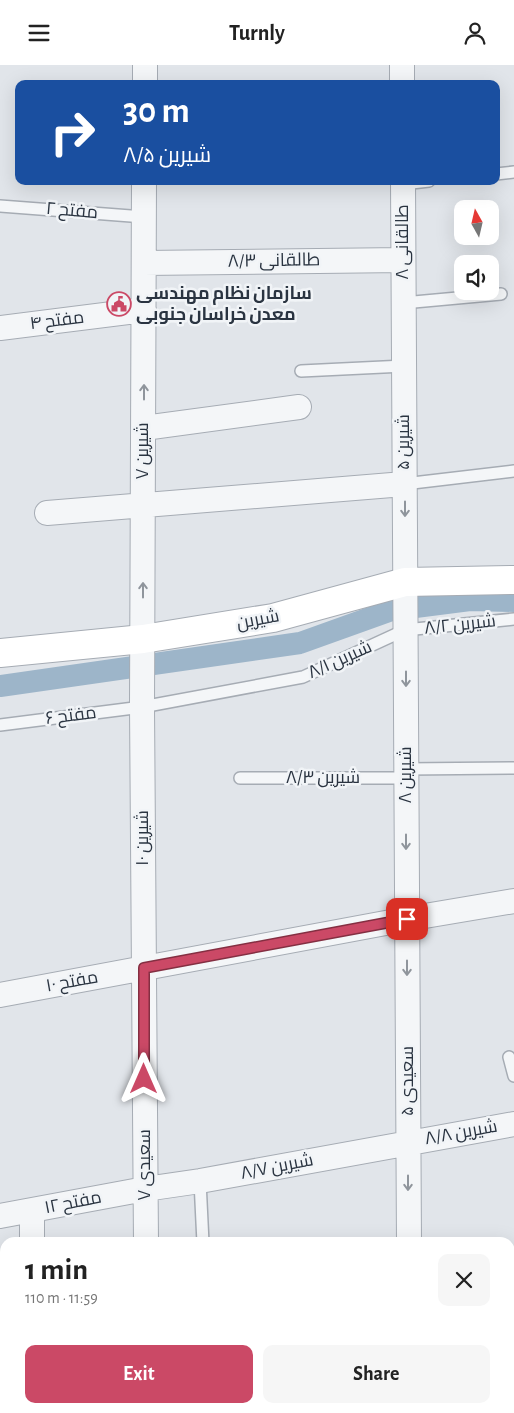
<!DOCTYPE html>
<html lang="en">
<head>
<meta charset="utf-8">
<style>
	:root { --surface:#fff; --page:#f6f6f6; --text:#222; --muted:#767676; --accent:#cb4966 }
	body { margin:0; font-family:"Alegreya Sans",Cairo,sans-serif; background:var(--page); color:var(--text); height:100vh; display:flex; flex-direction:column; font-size:19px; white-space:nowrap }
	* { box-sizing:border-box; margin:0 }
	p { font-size:16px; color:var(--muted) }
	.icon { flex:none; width:28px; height:28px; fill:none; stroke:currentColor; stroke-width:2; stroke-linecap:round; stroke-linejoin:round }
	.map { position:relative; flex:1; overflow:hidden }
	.drawer { position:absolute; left:0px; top:1172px; width:515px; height:176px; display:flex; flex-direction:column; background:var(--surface); border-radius:15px 15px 0 0; box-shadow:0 5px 20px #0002 }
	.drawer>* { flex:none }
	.banner { position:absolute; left:15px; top:15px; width:485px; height:105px; border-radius:10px; box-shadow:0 5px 20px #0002; background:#1a4fa0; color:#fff; overflow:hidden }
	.needle { width:32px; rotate:352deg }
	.fabs { position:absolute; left:454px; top:135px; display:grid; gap:10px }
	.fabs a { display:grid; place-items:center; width:45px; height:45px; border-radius:10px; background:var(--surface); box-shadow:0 5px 20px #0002; font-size:25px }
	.pin { position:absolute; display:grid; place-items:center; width:42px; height:42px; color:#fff; margin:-21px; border-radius:10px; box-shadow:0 2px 8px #0006 }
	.me { position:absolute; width:55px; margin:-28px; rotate:0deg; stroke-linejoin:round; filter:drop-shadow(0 0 4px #0008) }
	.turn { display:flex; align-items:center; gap:18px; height:105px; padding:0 25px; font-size:22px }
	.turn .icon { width:65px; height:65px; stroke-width:2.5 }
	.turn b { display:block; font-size:35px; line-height:42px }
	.round { display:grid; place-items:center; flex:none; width:52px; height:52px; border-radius:10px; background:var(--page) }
	.overview { display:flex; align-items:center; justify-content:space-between; height:85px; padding:0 25px }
	h1 { font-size:30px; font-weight:600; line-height:38px }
	.action { display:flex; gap:10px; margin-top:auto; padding:10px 25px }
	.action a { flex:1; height:58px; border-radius:10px; background:var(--accent); color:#fff; font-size:20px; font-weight:600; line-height:58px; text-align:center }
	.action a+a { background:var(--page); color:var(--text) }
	header { display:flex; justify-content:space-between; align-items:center; height:65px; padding:0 25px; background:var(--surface); font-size:22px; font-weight:600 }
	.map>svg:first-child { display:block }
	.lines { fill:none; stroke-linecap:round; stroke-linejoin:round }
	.canal { stroke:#9db5c9; stroke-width:22 }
	.lane-casing { stroke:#a6acb4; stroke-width:14 }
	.street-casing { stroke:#a6acb4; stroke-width:26 }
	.secondary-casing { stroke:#a6acb4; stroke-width:30 }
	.lane { stroke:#f4f6f8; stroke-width:11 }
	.street { stroke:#f4f6f8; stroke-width:24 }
	.secondary { stroke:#fff; stroke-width:28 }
	.oneway { stroke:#8f959c }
	.route-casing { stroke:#842f42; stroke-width:12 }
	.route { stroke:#cb4966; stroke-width:9 }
	.labels { text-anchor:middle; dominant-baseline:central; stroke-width:5; stroke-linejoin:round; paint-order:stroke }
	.street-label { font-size:18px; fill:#2a3441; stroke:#f1f4f7 }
	.poi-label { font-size:18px; font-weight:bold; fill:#2a3441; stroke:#f1f4f7; text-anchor:start }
</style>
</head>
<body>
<header><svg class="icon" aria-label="menu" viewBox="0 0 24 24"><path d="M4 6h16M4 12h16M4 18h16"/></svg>Turnly<svg class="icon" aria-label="person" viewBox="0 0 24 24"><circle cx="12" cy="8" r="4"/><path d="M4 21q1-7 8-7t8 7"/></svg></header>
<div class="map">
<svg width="514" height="1348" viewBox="0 0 514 1348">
	<rect width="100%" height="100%" fill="#e1e5ea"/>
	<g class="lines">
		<!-- canal -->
		<path class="canal" d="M0,621l300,-43 92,-33 78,-10 44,1"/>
		<!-- lane casing -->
		<g class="lane-casing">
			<path id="lane" d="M496,109l18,-2
				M403,119l26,-3
				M0,141l144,11
				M403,238l98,-9
				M301,306l103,-5
				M404,419l110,-13
				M0,660l142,-18 161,-30 102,-47 109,-11
				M406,704l108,-1
				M240,713h166
				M509,992l5,19
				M200,1116l3,62
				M510,1209l4,-1"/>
		</g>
		<!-- street casing -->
		<g class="street-casing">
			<path id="street" d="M402,0v19
				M145,19v-19
				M144,116l-2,526 4,536
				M403,116l6,1062
				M144,198l259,-3
				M0,263l144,-18
				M144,363l155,-21
				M47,448l357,-29
				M0,930l407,-76 107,-18
				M32,1146v32
				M0,1151l145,-27 55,-8 314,-57
				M147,1344v4
				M409,1344v4"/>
		</g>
		<!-- secondary casing -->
		<g class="secondary-casing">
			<path id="secondary" d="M0,588l143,-14 130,-21 132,-36 109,-2
				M510,1306l4,-1
				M315,1348l20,-4"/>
		</g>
		<!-- lane -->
		<use href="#lane" class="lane"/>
		<!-- street -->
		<use href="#street" class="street"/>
		<!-- secondary -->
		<use href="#secondary" class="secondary"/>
	</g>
	<!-- one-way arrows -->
	<defs><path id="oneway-shaft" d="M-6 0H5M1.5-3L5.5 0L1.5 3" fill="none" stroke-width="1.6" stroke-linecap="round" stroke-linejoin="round" transform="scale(1.25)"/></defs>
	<g class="oneway">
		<use href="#oneway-shaft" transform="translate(144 327) rotate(-90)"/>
		<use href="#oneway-shaft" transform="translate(405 444) rotate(90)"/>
		<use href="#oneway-shaft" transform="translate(143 525) rotate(-90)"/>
		<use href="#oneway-shaft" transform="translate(406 614) rotate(90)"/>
		<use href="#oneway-shaft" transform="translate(406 777) rotate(90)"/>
		<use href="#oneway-shaft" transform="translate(407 903) rotate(90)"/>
		<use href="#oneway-shaft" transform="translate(408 1118) rotate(90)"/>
	</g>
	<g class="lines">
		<!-- route casing -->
		<g class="route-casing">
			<path id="route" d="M144,1014v-111l263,-49"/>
		</g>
		<!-- route -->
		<use href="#route" class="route"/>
	</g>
	<!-- icons -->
	<defs>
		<g id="civic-ring" transform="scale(1.25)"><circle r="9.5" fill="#f1f4f7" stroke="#cb4966" stroke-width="1.5"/><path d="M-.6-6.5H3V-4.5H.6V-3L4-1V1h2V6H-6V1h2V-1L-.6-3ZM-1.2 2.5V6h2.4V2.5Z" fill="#cb4966"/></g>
	</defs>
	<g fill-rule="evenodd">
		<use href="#civic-ring" x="119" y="239"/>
	</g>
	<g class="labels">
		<!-- street labels -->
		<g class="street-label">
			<text transform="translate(72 146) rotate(5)">مفتح ۲</text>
			<text transform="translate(403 177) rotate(-90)">طالقانی ۸</text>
			<text transform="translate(274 196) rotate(-1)">طالقانی ۸/۳</text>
			<text transform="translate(57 256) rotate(-7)">مفتح ۴</text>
			<text transform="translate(404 377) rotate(-90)">شیرین ۵</text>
			<text transform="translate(143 386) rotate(-90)">شیرین ۷</text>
			<text transform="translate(258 555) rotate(-11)">شیرین</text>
			<text transform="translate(460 560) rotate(-6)">شیرین ۸/۲</text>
			<text transform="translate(340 595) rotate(-24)">شیرین ۸/۱</text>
			<text transform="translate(71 651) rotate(-7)">مفتح ۶</text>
			<text transform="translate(406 710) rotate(-90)">شیرین ۸</text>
			<text x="323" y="713">شیرین ۸/۳</text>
			<text transform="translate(143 773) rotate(-90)">شیرین ۱۰</text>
			<text transform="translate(72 917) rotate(-10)">مفتح ۱۰</text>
			<text transform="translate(408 1016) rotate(-90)">سعیدی ۵</text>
			<text transform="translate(461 1068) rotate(-10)">شیرین ۸/۸</text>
			<text transform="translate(145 1100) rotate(-90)">سعیدی ۷</text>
			<text transform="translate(277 1102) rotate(-11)">شیرین ۸/۷</text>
			<text transform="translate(73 1138) rotate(-11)">مفتح ۱۲</text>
		</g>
		<!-- poi labels -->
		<g class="poi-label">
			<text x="136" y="229">سازمان نظام مهندسی<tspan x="136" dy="21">معدن خراسان جنوبی</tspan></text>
		</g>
	</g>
</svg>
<div class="fabs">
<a><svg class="needle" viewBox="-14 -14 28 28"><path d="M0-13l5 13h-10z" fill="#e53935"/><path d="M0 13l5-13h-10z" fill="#767676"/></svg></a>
<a><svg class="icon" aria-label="sound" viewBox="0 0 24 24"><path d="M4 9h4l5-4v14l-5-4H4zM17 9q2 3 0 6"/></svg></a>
</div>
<div class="pin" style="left:407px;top:854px;background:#d93025"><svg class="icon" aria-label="arrive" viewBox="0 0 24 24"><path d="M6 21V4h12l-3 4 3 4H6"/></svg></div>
<svg class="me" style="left:144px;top:1014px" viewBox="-20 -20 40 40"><path d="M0-17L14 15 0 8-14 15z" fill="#cb4966" stroke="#fff" stroke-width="4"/></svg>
<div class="banner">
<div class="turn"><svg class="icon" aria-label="right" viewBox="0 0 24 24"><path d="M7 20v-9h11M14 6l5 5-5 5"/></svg><div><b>30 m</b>شیرین ۸/۵</div></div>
</div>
<section class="drawer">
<div class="overview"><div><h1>1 min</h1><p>110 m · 11:59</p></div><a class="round"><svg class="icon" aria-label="close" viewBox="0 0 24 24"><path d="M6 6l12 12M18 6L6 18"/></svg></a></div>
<div class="action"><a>Exit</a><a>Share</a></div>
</section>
</div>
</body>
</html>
